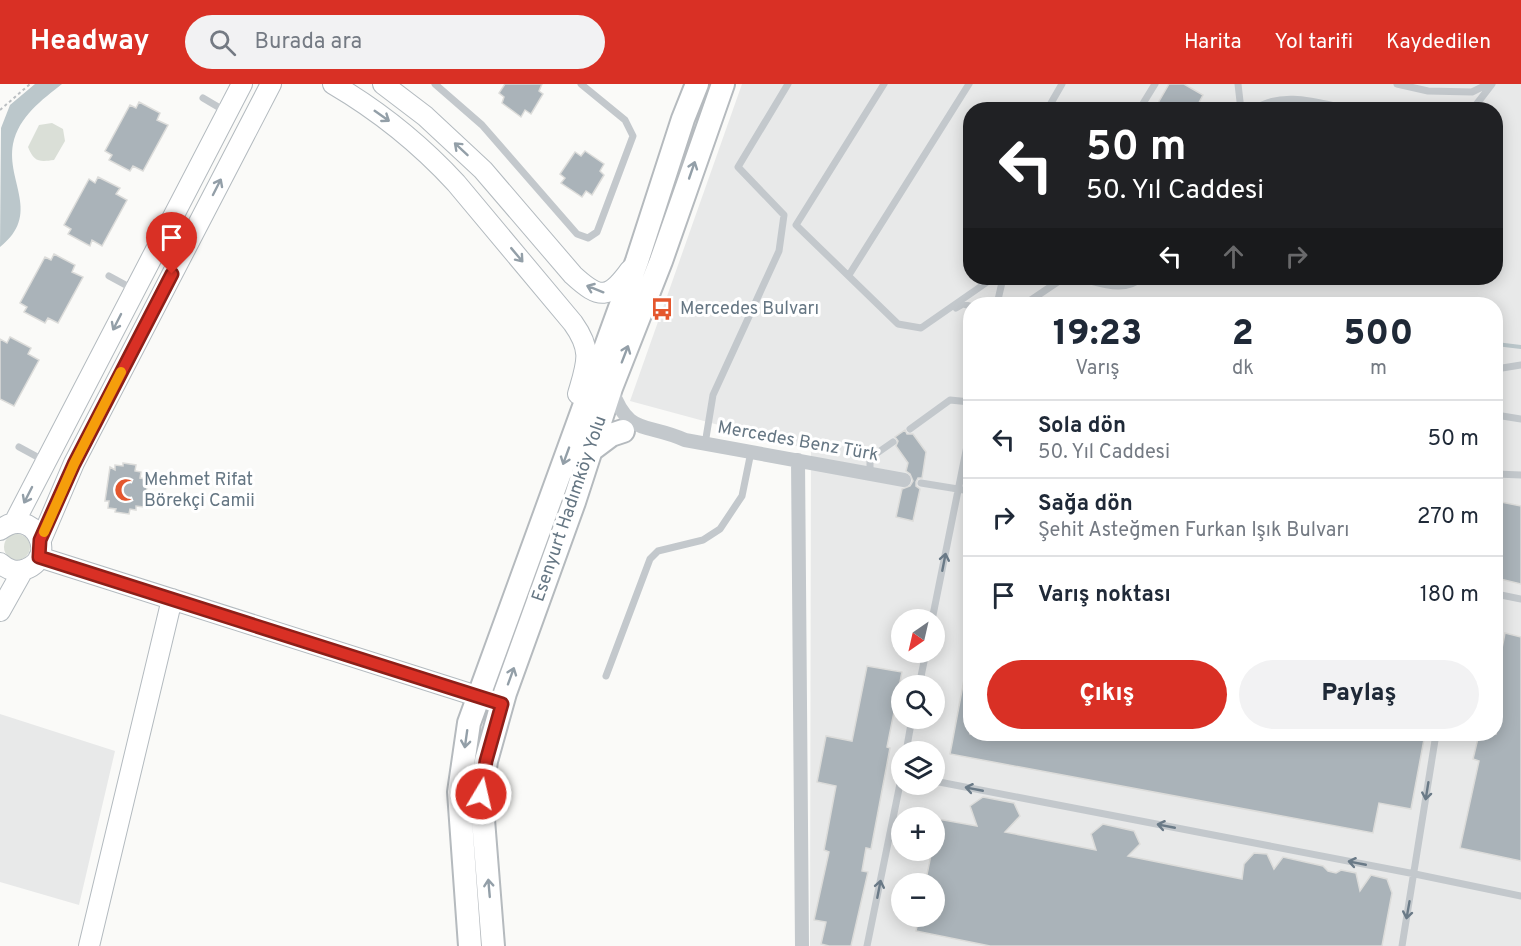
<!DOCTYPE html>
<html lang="tr">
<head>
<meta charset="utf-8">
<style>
	:root { --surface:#fff; --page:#f2f2f3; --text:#1f2937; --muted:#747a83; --line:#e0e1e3; --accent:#d93025 }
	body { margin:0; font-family:Overpass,sans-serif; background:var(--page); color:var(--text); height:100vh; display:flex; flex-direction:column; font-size:22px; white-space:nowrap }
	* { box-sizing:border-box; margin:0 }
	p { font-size:20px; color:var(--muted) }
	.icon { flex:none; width:33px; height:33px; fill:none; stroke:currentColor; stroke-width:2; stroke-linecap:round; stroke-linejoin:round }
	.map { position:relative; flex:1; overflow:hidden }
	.sheet { position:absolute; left:963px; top:213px; width:540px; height:444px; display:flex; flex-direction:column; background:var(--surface); border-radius:24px; box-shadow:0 3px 15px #0003 }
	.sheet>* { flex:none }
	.banner { position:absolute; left:963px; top:18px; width:540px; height:183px; border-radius:24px; box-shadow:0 3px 15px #0003; background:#202124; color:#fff; overflow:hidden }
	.needle { width:39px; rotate:214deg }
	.fabs { position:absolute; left:891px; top:525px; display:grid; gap:12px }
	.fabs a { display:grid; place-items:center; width:54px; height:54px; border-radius:50%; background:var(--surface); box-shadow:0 3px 15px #0003; font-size:30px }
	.pin { position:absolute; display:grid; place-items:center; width:51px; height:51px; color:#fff; margin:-62px -26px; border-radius:50% 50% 50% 0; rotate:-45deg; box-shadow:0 0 6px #0007 }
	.pin .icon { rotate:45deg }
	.me { position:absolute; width:66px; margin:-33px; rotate:9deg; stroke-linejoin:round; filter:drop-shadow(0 0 4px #0008) }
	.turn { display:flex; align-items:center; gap:21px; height:126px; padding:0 24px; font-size:27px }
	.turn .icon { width:78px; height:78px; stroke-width:2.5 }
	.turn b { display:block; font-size:42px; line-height:51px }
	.lanes { display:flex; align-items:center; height:57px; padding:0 24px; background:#0003; justify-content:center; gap:30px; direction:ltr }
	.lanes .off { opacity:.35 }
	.eta { display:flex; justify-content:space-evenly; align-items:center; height:102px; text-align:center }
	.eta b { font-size:36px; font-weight:800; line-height:42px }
	.cta { display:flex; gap:12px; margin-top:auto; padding:12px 24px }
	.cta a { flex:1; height:69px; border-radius:36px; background:var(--accent); color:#fff; font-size:24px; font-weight:800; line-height:69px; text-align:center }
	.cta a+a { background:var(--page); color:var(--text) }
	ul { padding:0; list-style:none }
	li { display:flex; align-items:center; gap:18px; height:78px; padding:0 24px; border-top:2px solid var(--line) }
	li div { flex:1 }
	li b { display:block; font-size:22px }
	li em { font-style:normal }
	header { display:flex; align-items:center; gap:36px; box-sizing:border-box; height:84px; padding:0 30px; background:var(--accent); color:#fff }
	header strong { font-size:28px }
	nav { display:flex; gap:33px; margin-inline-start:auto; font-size:21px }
	.search { width:420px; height:54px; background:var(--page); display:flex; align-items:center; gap:15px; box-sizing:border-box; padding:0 21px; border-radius:33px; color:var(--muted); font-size:22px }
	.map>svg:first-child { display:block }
	.built { fill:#e8e9e9; fill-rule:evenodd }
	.green { fill:#dadfd7 }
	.water { fill:#bbc7cb }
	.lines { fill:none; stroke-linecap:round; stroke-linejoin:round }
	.stream { stroke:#bbc7cb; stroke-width:4 }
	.building { fill:#aab3b9; stroke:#dcdcda; stroke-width:1.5 }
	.secondary-casing { stroke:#b3babf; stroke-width:22 }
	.primary-casing { stroke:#b5babe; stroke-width:26 }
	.path { stroke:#bbbfc2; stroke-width:2; stroke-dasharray:3 3; stroke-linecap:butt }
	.lane { stroke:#c3c8cc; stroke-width:7 }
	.street { stroke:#c3c8cc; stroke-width:14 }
	.secondary { stroke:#fff; stroke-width:20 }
	.primary { stroke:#fff; stroke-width:22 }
	.oneway { stroke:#939fa8 }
	.oneway2 { stroke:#6a7a87 }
	.route-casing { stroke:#8d1f18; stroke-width:15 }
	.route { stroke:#d93025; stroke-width:10 }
	.slow { stroke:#f59e0b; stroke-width:10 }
	.labels { text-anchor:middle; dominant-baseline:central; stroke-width:6; stroke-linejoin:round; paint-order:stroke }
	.poi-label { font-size:18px; fill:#657683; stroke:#fff; text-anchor:start }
	.street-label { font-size:18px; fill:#657683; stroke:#fff }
</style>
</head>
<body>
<header>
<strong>Headway</strong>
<div class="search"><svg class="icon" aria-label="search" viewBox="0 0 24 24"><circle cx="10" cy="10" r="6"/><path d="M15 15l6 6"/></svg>Burada ara</div>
<nav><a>Harita</a><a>Yol tarifi</a><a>Kaydedilen</a></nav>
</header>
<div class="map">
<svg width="1521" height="862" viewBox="0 0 1521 862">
	<rect width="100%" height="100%" fill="#fafaf8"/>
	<!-- built -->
	<path class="built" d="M742,0h779v862h-711l1,-496 -181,-49zM970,26h526v168h-526zM970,220h526v430h-526zM902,536h32v32h-32zM902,602h32v32h-32zM902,668h32v32h-32zM902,734h32v32h-32zM902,800h32v32h-32z
		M0,630l115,37 -36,154 -79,-23z"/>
	<!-- green -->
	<path class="green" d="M52,39l11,6 2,12 -11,19c-15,2 -20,2 -26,-13l11,-22z
		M4 463a13 13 0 1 1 26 0a13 13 0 1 1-26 0Z"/>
	<!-- water -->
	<path class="water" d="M35,0h27c-20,16 -43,32 -49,60 -7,38 29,70 -13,103l1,-119 9,-23z"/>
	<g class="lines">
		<!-- stream -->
		<path class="stream" d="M1496,260l25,3"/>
	</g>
	<!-- building -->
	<path class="building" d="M505,0h37l-3,7 4,3 -12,20 -6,-4 -4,7 -19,-14 2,-6 -5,-4z
		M1169,0h15l19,11 -8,15h-41z
		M139,18l21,11 -3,7 11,5 -25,46 -10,-5 -3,5 -21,-11 3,-5 -7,-4 25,-46 6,3z
		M585,67l19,13 -4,7 4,4 -12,20 -6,-4 -4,6 -21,-14 4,-5 -5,-4 15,-22 6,4z
		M98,93l22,11 -4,6 11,6 -25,46 -10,-6 -2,6 -22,-12 3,-5 -7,-4 25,-46 6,4z
		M54,170l21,11 -3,7 11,5 -25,46 -10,-5 -3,5 -21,-11 3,-5 -7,-4 25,-46 6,3z
		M10,253l21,11 -3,6 11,6 -25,46 -14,-7v-60l7,4z
		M905,346l2,4h6l13,18 -4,26h-4l-2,4v4l4,3 -7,32 -17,-4 6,-28 8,-3 3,-5 -3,-7 -4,-3 2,-8 -12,-17 2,-5 -3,-4z
		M123,379l13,2 -1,6 6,1 -1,6 8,1 -4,28 -8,-1v4l-6,-1 -1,5 -14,-2 1,-3 -8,-1 1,-7h-4l5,-34 5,3v-5l8,1z
		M1496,417l25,5v78l-25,-6z
		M1505,549l16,4v224l-61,-13 19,-87 -6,-2 6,-25h17v-55z
		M867,582l35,6 -15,75 3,1 -19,101 -5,-1 -4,23 6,1 -17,74h-22l-8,-2 5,-22 -12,-2 15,-68 -5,-2 12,-64 -19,-4 9,-46 26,5z
		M966,585l4,1v64h455l-14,75 -32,-6 -6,30 -423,-79z
		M983,713l31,6 6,13 -15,16 91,18 -5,-16 12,-10 31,7 6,13 -12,12 114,23 2,-15 10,-11 13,1 7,15 9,-12 40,9 5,5 8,2 5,-3 15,3 4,18 11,-16 16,4 5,14 -10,53h-392l-74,-15 3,-15h15v-32h-9l7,-34h2v-13l4,-18 39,7 -7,-20z"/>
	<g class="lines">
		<!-- secondary casing -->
		<g class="secondary-casing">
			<path id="secondary" d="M333,0c46,27 87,60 123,99l117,140c20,28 14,40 5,71
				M383,0l42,32 58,54 90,105c27,25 36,24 57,-5
				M14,439l228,-439
				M0,446c33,-26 59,27 26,39 -10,4 -18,1 -26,-6
				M41,456l33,-77 197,-379
				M39,473l463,147
				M0,527l23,-41
				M89,862l83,-347"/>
		</g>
		<!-- primary casing -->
		<g class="primary-casing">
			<path id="primary" d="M591,366l20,-15 12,-4
				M470,862l-11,-154 10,-69 168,-462 46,-142 14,-35
				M493,862l-12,-152 5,-33 19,-68 69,-191 37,-114 50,-127 62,-177"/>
		</g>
		<!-- path -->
		<path class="path" d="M0,26l30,-26"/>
		<!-- lane -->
		<path class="lane" d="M435,0l47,41 95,109 11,4 9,-6 36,-96 -8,-16 -44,-36
			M884,0l-88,141 102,99 23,4 72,-50
			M1238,0l3,26
			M1397,0l31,7 44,1 16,-8
			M203,14l22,13
			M1047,26l15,-26
			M1139,26l16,-26
			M1254,26c28,-21 68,-6 99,0
			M1472,26l20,-26
			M849,191l120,-191
			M109,192l24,13
			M1078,194c20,4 47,16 62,0
			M997,220l6,-26
			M1030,220l-2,-2 31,-21 12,-3
			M956,224l7,-4 7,2
			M1496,285l25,-4
			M1496,331l25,4
			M910,345l40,-29 20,2
			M705,360l8,-49 66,-144 5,-36 -46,-48 50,-83
			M19,363l24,13
			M870,389v-15l23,-16
			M1496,390l25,1
			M921,399l49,8
			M1496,510l25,5
			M932,536l38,-189
			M606,592l44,-117 8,-8 45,-11 17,-11 22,-33 9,-44
			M919,602l7,-34
			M906,668l6,-34
			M934,697l481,93 106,22
			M867,862l35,-172
			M1402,862l34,-212"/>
		<!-- street -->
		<path class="street" d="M611,304c18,49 34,34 74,52l219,40
			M798,376l4,486"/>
		<!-- secondary -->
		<use href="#secondary" class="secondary"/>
		<!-- primary -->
		<use href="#primary" class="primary"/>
	</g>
	<!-- one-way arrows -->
	<defs><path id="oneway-shaft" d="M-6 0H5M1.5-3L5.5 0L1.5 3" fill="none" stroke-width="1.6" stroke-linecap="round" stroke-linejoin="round" transform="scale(1.5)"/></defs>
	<g class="oneway">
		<use href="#oneway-shaft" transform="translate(382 32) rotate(35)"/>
		<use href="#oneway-shaft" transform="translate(461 65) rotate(-137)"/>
		<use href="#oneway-shaft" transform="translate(692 86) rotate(-71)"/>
		<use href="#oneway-shaft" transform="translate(217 103) rotate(-63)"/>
		<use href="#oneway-shaft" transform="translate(517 171) rotate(50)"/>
		<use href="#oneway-shaft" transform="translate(595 205) rotate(-158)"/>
		<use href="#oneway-shaft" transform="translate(117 238) rotate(117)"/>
		<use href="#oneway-shaft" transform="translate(625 270) rotate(-69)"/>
		<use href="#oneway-shaft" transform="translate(566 372) rotate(110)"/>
		<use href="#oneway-shaft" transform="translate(28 411) rotate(117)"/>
		<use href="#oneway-shaft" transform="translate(511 592) rotate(-70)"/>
		<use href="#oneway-shaft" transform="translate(466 655) rotate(98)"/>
		<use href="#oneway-shaft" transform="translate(489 804) rotate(-95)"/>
	</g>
	<g class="oneway2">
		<use href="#oneway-shaft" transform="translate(944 478) rotate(-79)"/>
		<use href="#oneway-shaft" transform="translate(974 705) rotate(-169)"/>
		<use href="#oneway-shaft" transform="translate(1427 707) rotate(99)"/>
		<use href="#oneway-shaft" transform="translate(1166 742) rotate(-169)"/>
		<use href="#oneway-shaft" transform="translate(1357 779) rotate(-169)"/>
		<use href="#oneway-shaft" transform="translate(879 805) rotate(-79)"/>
		<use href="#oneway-shaft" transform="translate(1408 826) rotate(100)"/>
	</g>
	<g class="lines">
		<!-- route casing -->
		<g class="route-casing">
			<path id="route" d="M172,190l-98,190 -34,76 -1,17 463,147 -16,57 -5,33"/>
		</g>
		<!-- route -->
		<use href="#route" class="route"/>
		<!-- slow -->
		<path class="slow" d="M44,448l30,-68 47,-92"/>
	</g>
	<!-- icons -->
	<defs>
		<g id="bus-bare" transform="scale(1.8)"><path d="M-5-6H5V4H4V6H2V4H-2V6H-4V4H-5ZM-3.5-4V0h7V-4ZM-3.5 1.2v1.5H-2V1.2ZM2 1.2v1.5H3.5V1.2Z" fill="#e4572e" stroke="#fff" stroke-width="2.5" paint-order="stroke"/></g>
		<g id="mosque-bare" transform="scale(1.8)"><path d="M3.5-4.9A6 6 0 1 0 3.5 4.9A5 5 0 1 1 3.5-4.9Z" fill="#e4572e" stroke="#fff" stroke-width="2.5" paint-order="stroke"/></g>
	</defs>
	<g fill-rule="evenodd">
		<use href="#bus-bare" x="662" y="225"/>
		<use href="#mosque-bare" x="126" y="406"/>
	</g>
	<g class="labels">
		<!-- poi labels -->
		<g class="poi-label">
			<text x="680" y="225">Mercedes Bulvarı</text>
			<text x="144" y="396">Mehmet Rifat<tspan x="144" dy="21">Börekçi Camii</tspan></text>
		</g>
		<!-- street labels -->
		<g class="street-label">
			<text transform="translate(798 358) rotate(10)">Mercedes Benz Türk</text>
			<text transform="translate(570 425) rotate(-71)">Esenyurt Hadımköy Yolu</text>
		</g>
	</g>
</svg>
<div class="fabs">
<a><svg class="needle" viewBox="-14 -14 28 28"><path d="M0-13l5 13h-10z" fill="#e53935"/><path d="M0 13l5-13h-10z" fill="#747a83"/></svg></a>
<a><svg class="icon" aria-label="search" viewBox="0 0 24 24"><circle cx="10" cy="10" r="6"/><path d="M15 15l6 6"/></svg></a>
<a><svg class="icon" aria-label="layers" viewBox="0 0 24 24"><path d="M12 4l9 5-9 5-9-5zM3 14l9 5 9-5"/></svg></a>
<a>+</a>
<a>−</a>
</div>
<div class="pin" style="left:172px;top:190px;background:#d93025"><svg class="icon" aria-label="arrive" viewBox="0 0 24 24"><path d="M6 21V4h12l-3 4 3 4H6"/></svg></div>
<svg class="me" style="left:481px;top:710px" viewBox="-20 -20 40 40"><circle r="17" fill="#d93025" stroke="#fff" stroke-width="3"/><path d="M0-11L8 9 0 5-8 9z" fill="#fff"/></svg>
<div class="banner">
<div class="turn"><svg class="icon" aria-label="left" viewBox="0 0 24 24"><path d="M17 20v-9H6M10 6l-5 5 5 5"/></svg><div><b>50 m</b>50. Yıl Caddesi</div></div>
<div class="lanes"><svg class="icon" aria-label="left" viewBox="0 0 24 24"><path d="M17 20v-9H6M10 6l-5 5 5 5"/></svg><svg class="icon off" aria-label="ahead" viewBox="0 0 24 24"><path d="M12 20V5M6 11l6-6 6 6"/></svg><svg class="icon off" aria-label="right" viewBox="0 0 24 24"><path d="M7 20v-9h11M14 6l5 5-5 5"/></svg></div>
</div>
<section class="sheet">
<div class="eta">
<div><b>19:23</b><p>Varış</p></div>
<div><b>2</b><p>dk</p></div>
<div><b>500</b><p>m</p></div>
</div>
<ul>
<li><svg class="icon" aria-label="left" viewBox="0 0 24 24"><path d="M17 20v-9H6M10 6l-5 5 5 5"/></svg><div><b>Sola dön</b><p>50. Yıl Caddesi</p></div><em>50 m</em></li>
<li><svg class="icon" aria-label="right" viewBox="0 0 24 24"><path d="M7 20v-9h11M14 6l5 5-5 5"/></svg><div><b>Sağa dön</b><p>Şehit Asteğmen Furkan Işık Bulvarı</p></div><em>270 m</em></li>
<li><svg class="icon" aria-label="arrive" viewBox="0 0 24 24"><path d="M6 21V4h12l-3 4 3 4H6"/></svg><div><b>Varış noktası</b></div><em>180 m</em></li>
</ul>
<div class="cta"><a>Çıkış</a><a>Paylaş</a></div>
</section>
</div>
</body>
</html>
